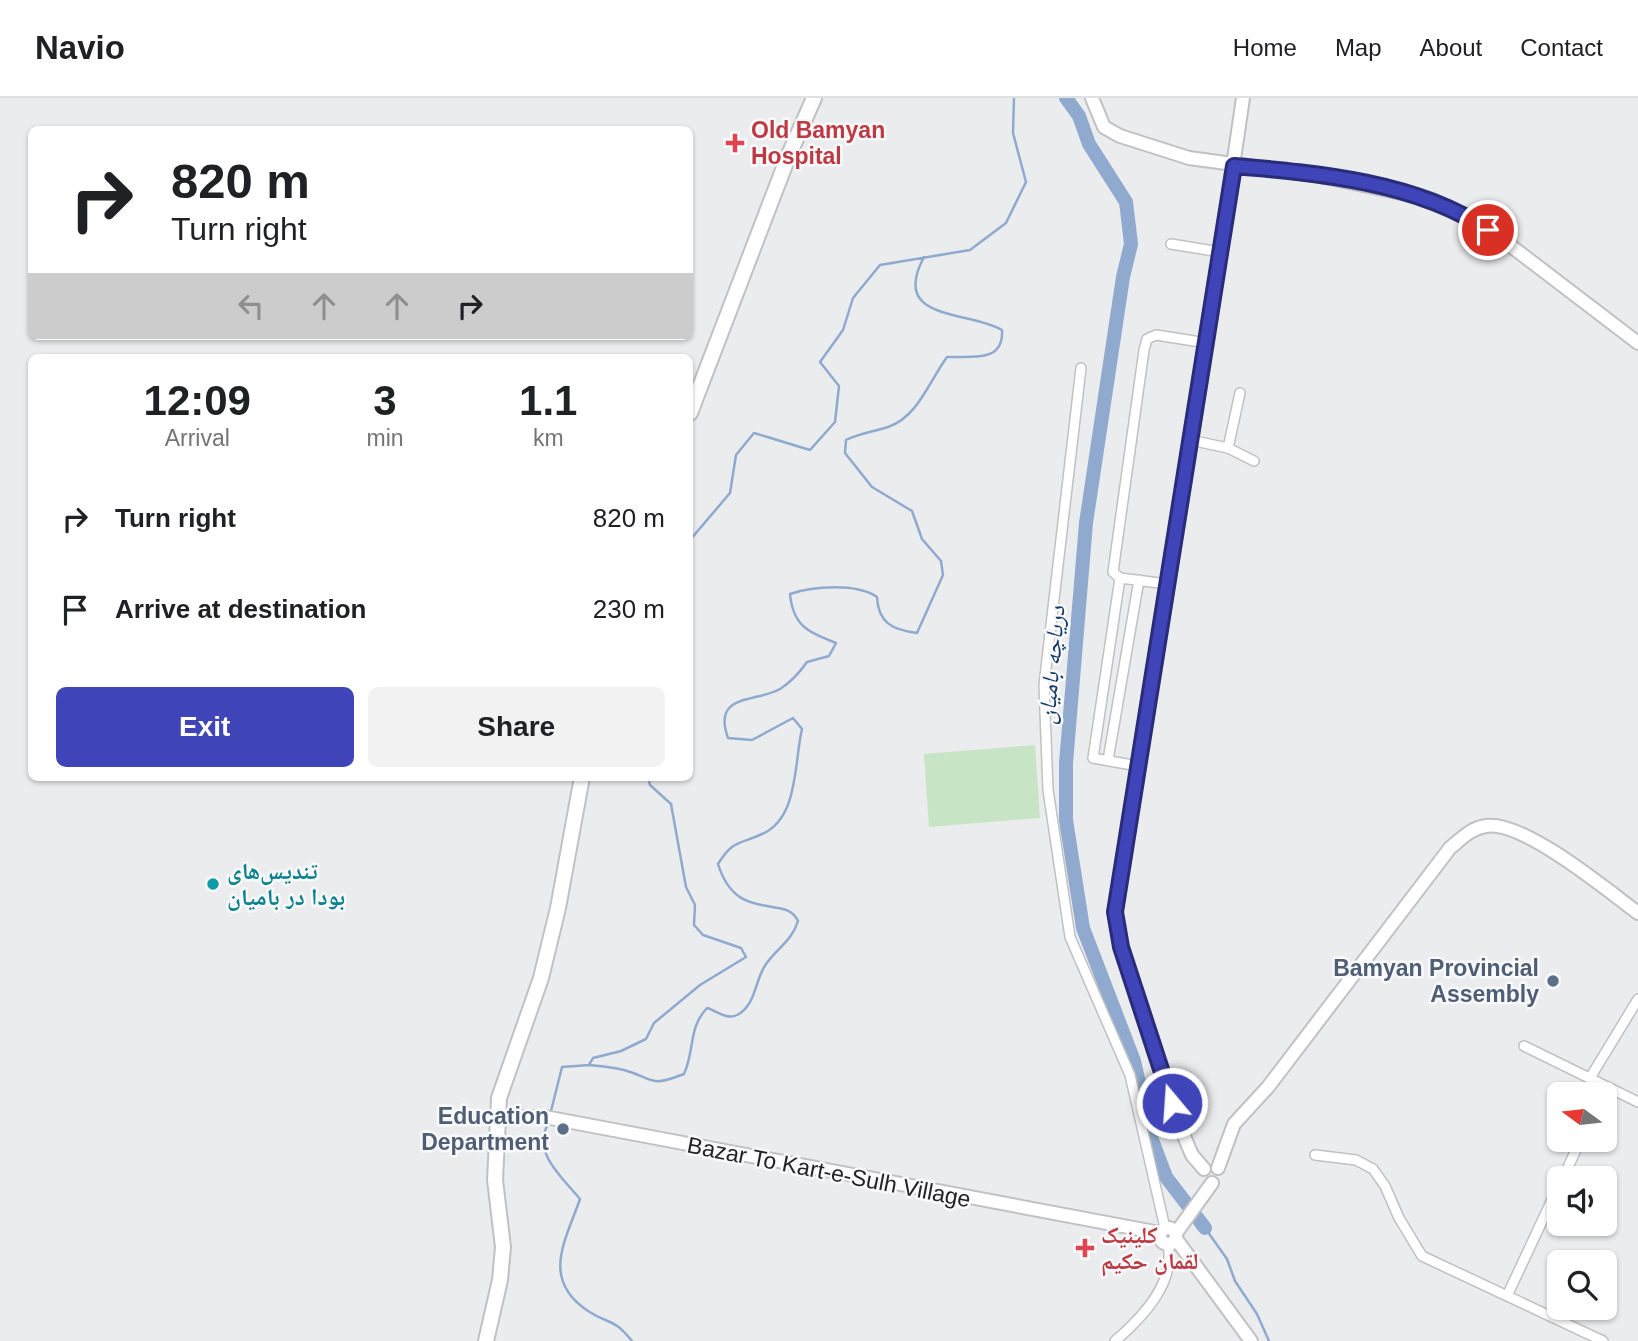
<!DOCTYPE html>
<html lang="en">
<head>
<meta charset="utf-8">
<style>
	:root { --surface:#fff; --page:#f2f2f2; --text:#202124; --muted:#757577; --line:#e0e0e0; --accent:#3f44b9 }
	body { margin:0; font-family:Arial,"Noto Naskh Arabic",sans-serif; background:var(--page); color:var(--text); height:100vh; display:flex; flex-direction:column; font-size:26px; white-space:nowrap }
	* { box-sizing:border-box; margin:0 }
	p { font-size:23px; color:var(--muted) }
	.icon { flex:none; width:38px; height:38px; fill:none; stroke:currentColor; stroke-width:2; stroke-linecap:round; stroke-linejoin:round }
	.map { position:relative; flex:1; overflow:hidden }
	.sheet { position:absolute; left:28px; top:256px; width:665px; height:427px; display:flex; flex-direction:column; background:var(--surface); border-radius:10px; box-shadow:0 2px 5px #0004 }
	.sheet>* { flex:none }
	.top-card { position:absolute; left:28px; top:28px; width:665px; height:214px; border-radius:10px; box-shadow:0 2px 5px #0004; background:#fff; color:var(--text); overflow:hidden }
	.needle { width:46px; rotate:285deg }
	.tools { position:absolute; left:1547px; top:984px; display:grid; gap:14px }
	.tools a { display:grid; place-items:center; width:70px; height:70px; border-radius:10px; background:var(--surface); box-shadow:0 2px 5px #0004; font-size:35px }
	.pin { position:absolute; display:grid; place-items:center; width:60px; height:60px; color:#fff; margin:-30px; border:4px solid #fff; border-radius:50%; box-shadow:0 2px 7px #0007 }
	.me { position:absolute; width:77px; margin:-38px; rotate:342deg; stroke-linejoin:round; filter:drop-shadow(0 0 5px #0008) }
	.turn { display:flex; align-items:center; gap:24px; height:147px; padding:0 28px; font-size:32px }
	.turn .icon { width:91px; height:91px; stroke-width:2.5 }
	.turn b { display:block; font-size:49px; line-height:60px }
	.lanes { display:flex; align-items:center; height:66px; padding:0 28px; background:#0003; justify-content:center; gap:35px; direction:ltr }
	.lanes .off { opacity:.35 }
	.eta { display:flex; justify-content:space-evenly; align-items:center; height:119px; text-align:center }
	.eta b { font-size:42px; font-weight:700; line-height:49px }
	.action { display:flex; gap:14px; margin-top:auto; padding:14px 28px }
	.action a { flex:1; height:80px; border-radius:10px; background:var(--accent); color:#fff; font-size:28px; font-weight:700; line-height:80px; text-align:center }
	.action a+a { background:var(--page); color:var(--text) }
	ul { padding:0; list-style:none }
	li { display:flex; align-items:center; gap:21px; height:91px; padding:0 28px }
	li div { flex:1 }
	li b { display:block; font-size:26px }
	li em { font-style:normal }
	header { display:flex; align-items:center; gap:42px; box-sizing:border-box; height:98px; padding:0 35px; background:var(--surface); border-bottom:2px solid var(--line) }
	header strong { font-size:33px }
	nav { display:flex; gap:38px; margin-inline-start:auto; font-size:24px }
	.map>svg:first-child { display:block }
	.grass { fill:#c7e4c5 }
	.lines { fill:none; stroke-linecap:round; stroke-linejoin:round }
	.stream { stroke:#8faace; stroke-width:2.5 }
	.river { stroke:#8faace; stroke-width:14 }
	.street-casing { stroke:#c1c1c3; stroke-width:12 }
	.secondary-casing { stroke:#c1c1c3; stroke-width:16 }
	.primary-casing { stroke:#c1c1c3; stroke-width:18 }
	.street { stroke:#fff; stroke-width:9 }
	.secondary { stroke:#fff; stroke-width:12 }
	.primary { stroke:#fff; stroke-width:14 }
	.route-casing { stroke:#292c78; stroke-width:18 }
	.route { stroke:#3f44b9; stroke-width:12 }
	.health-dot { fill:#e0444e; stroke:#f9f9fb; stroke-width:2.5 }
	.culture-dot { fill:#0f9aa8; stroke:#f9f9fb; stroke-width:2.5 }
	.service-dot { fill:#5c6f8a; stroke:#f9f9fb; stroke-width:2.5 }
	.labels { text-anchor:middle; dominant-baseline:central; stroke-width:5; stroke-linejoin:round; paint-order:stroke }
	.health-label { font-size:23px; font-weight:bold; fill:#be3a42; stroke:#f9f9fb; text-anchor:start }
	.culture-label { font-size:23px; font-weight:bold; fill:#0d838f; stroke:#f9f9fb; text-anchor:start }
	.service-label { font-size:23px; font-weight:bold; fill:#4e5e75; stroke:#f9f9fb; text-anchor:end }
	.street-label { font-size:23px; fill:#232323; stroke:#f9f9fb }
	.water-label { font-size:24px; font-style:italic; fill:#153a67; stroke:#f9f9fb }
</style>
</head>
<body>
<header>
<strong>Navio</strong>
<nav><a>Home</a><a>Map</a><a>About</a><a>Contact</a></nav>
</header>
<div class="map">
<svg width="1638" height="1243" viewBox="0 0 1638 1243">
	<rect width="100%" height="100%" fill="#ebeced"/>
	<!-- grass -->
	<path class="grass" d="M1035,647l5,73 -111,9 -5,-73z"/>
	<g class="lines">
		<!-- stream -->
		<path class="stream" d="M690,442l40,-47 6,-38 18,-22 56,17 25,-28 4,-36 -19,-24 23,-32 10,-32 27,-33 90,-15 36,-27 20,-41 -13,-49 1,-35
			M589,967c11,1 24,2 35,5 32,9 24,18 60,4 11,-24 4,-46 23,-66 10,3 20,12 30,7 20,-11 17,-34 29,-51 11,-16 26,-23 32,-43 -13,-28 -61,4 -80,-57 16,-25 21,-19 44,-30 37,-16 32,-72 40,-105l-9,-11 -41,22 -24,-2c-16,-45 27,-35 52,-49 11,-7 20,-17 27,-27l22,-6 7,-13c-28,-11 -43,-17 -46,-49 23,-8 67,-11 87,3 1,26 16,33 40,36l26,-58 -2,-14 -19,-22 -10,-28 -40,-24 -27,-34 1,-13c14,-7 27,-8 42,-13 30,-10 42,-47 59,-70 25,-1 57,6 55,-27 -33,-20 -113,-8 -78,-73
			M551,1013l11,-44 27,-2 4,-7 28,-7 25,-12 8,-16 46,-38 46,-28 -5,-9 -38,-13 -9,-10 1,-20 -9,-18 -15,-83 -21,-19 -2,-8
			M548,1026c-16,29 14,53 32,75 -14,41 -40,80 8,112 21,14 25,6 44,30
			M1205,1130l22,31 8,22 22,33 12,27"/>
		<!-- river -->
		<path class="river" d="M1066,0l13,18 10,28 37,58 5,42 -8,33 -37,246 -20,240v57l17,108 51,133 18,79 14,37 39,51"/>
		<!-- street casing -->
		<g class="street-casing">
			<path id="street" d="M1171,146l49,8
				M1081,270l-37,317 4,105 22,147 60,138 35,153
				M1190,342l38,8 12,-55
				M1228,350l26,13
				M1120,480l-27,180 45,8
				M1167,486l-47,-6 -7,-6 31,-222 3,-11 9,-4 51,8
				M1108,662l31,-180
				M1524,948l114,56
				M1590,980l48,-79
				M1315,1057l41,5 17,9 12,17 14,32 23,38 181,85
				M1563,1080l18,-39
				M1507,1198l52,-111
				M1115,1243c27,-23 61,-58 53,-97"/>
		</g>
		<!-- secondary casing -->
		<g class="secondary-casing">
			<path id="secondary" d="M1092,0l12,29 16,9 69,22 126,17 115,24 44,21 29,20 135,103
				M498,1019h47l615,116
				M1218,1070l16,-44 34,-37 182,-239c11,-9 21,-20 36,-22 37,-6 121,64 152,87
				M1204,1071l-12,-14 -11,-26 -60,-182 -6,-35 92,-569 36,-245
				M1160 1138a8 8 0 1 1 16 0a8 8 0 1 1-16 0Z
				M1176,1135l36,-50
				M1176,1141l75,102"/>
		</g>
		<!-- primary casing -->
		<g class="primary-casing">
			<path id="primary" d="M690,315l98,-256 26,-59
				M486,1243l14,-61 3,-33 -8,-67 4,-82 42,-120 17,-70 24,-131"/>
		</g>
		<!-- street -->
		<use href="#street" class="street"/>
		<!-- secondary -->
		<use href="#secondary" class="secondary"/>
		<!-- primary -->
		<use href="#primary" class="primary"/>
	</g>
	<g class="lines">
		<!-- route casing -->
		<g class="route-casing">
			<path id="route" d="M1172,1005l-51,-156 -6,-35 119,-746c84,7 183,16 254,64"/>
		</g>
		<!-- route -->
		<use href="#route" class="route"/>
	</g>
	<!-- markers -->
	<g class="health-dot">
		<path d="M731.5 34.5h7v7h7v7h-7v7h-7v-7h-7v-7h7z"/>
		<path d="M1081.5 1139.5h7v7h7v7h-7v7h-7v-7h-7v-7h7z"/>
	</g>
	<circle class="culture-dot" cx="213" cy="786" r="7"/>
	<g class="service-dot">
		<circle cx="1553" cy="883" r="7"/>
		<circle cx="563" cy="1031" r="7"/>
	</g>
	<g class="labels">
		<!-- health labels -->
		<g class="health-label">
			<text x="751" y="32">Old Bamyan<tspan x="751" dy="26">Hospital</tspan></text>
			<text x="1101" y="1137">کلینیک<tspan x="1101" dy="26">لقمان حکیم</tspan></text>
		</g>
		<!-- culture labels -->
		<g class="culture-label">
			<text x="227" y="773">تندیس‌های<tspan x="227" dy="26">بودا در بامیان</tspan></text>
		</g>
		<!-- service labels -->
		<g class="service-label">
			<text x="1539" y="870">Bamyan Provincial<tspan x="1539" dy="26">Assembly</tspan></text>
			<text x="549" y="1018">Education<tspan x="549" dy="26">Department</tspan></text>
		</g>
		<!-- street labels -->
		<g class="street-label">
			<text transform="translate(829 1074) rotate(11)">Bazar To Kart-e-Sulh Village</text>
		</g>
		<!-- water labels -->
		<g class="water-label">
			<text transform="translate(1051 567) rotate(-85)">دریاچه بامیان</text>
		</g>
	</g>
</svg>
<div class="tools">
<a><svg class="needle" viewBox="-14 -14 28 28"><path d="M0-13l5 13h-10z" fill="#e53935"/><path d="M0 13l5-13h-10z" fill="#757577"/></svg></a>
<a><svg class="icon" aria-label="sound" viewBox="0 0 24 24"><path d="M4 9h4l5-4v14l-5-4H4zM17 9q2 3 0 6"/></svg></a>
<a><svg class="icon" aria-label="search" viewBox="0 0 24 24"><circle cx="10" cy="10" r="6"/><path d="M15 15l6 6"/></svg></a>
</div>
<div class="pin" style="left:1488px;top:132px;background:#d93025"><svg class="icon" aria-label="arrive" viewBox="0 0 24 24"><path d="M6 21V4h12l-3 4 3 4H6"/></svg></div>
<svg class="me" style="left:1172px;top:1005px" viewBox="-20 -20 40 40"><circle r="17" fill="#3f44b9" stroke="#fff" stroke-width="3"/><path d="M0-11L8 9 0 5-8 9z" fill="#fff"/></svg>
<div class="top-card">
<div class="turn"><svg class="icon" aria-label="right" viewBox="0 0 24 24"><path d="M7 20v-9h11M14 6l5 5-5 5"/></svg><div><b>820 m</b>Turn right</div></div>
<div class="lanes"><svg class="icon off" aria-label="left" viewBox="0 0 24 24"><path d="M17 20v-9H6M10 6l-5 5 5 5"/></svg><svg class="icon off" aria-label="ahead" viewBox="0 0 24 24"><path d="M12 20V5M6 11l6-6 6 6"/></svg><svg class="icon off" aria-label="ahead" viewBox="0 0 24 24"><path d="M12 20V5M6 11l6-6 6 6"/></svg><svg class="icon" aria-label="right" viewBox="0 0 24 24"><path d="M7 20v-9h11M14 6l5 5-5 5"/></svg></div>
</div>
<section class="sheet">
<div class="eta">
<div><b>12:09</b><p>Arrival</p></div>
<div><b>3</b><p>min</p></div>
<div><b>1.1</b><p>km</p></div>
</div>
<ul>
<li><svg class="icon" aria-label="right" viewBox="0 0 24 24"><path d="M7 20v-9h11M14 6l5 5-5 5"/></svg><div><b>Turn right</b></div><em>820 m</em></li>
<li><svg class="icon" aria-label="arrive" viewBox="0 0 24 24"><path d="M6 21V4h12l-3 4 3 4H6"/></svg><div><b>Arrive at destination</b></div><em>230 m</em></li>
</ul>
<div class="action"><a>Exit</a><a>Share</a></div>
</section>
</div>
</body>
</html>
